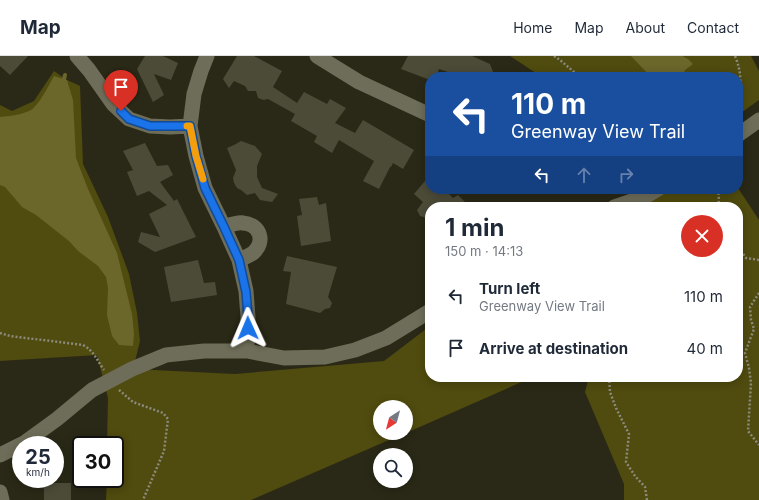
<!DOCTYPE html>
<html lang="en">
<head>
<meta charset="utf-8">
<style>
	:root { --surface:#fff; --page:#f2f2f3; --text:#1f2937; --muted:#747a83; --line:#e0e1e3 }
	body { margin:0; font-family:Inter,sans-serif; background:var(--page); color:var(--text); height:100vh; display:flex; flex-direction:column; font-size:15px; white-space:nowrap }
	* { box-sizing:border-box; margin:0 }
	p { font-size:13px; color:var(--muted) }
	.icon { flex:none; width:22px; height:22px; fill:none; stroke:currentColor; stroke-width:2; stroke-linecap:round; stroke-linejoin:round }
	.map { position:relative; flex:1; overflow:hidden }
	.panel { position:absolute; left:425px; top:146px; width:318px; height:180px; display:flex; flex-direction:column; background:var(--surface); border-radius:16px; box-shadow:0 2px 10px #0003 }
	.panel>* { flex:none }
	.top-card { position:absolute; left:425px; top:16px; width:318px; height:122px; border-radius:16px; box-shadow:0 2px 10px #0003; background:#1a4fa0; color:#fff; overflow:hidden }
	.needle { width:26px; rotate:216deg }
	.tools { position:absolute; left:373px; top:344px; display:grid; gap:8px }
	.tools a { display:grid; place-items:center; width:40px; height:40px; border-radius:50%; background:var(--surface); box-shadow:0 2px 10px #0003; font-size:20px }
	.speed { position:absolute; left:12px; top:380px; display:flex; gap:8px; font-size:20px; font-weight:700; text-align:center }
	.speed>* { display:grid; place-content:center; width:52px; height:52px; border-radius:50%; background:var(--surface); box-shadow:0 2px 10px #0003; line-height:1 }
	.speed small { font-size:10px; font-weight:400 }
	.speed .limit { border:2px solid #111; border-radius:6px; background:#fff; color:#111 }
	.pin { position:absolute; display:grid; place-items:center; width:34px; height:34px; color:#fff; margin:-41px -17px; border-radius:50% 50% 50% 0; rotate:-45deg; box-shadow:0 0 4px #0007 }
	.pin .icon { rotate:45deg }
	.me { position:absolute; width:44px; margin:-22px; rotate:359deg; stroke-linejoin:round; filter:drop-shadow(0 0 3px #0008) }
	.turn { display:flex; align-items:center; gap:14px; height:84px; padding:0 20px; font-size:18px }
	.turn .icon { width:52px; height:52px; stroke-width:2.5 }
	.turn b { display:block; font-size:28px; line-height:34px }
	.lanes { display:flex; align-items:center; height:38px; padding:0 20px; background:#0003; justify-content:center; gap:20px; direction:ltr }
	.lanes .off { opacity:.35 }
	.round { display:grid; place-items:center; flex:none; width:42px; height:42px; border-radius:21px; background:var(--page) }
	.summary { display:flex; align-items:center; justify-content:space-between; height:68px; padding:0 20px }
	h1 { font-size:24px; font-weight:700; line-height:30px }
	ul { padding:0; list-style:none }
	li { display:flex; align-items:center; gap:12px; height:52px; padding:0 20px }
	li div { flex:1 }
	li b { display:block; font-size:15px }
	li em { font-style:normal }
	header { display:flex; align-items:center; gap:24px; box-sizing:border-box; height:56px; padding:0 20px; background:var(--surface); border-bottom:1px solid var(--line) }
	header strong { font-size:19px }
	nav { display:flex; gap:22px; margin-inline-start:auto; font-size:14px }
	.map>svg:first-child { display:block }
	.green { fill:#504b0e }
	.water { fill:#6b662a }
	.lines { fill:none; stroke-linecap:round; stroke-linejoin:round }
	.stream { stroke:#6b662a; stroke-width:4 }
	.building { fill:#4c4b38 }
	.path { stroke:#8b8a7c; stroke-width:2.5; stroke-dasharray:2 2; stroke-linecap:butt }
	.minor { stroke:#6e6d59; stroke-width:15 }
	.route-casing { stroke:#114b97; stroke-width:10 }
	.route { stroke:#1a73e8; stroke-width:7 }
	.slow { stroke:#f59e0b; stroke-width:7 }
</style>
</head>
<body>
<header>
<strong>Map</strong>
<nav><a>Home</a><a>Map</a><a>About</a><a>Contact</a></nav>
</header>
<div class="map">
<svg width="759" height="444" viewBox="0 0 759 444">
	<rect width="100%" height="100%" fill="#2a2917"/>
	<!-- green -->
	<path class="green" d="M510,0h241l8,15v29l-21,15v-38h-196z
		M54,15l13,9 13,6 3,78 25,53 21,57 8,39 3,28 -7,28 102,5 149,-13 46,-35v51h103l-127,56v-26h-26v26h25l-154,67h-145l1,-21h8v-34h-8l1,-47 -11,-43 -97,6v-256l12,6 22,-10z
		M738,132l21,32v280h-135v-16l-39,-92 4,-15h149v-170h-119l37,-18h82z"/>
	<!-- water -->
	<path class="water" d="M631,0h52l1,1 4,2 5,5 -8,6 -3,7h-31z
		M54,20l13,4 6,20 3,58 12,31 29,64 15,61 2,20 -1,12 -14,-1 -7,-9 -5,-21 1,-27 -2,-11 -8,-11 -20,-15 -9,-10 -33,-26 -14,-8 -17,-20 -5,-2v-68c10,-1 21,-2 31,-7 8,-5 18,-25 23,-34z"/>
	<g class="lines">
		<!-- stream -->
		<path class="stream" d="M63,27l2,-8"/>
	</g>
	<!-- building -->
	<path class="building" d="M0,0h28l-18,19 -10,-9z
		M145,0h18l15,7 -7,17 -17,-6 10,21 -11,7 -16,-33z
		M237,0h17l28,15 -9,16 24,16 7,-11 23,12 3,-5 16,9 -11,15 20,10 8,-13 51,30 -11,19 -10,-6 -2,4h-1l-11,22 -16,-8 11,-20 -35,-21 -7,13 -18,-11 3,-6 -26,-15 4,-7 -27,-15 -4,1 -6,-2 -2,-7h-8l-3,-5 -11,-5 -5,7 -6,-9z
		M408,0h64l18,8 5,13h-32l-24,-8 -3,8h-6v3l-29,-11z
		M241,85l14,5 7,8 -5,12v11l5,11 16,6 -6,8 -12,-2 -5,-7 -8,2 -6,-5 -4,-2 -3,-5 -1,-5 3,-8 -9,-22 7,-3z
		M145,87l12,23 11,-1 5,10 -13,7 14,19 3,-2 19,38 -41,15 -17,-10 3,-10 19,5 -11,-23 18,-9 -18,-14 -12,5 -10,-24 6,-2 -10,-19z
		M430,119v14h14l9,9 5,-3 12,12h-40v12l-10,-3 -3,-6 6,-8 -9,-8z
		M317,141l2,8 7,-2 5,38 -30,5 -4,-30 5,-1 -3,-16z
		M287,200l50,11 -9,30 4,6 -2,5 -5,1 -5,4 -34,-9 5,-32 -8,-1z
		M198,204l6,23 11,-1 2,13 -46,7 -7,-35z
		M44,427h27v17h-27z"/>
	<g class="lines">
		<!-- path -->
		<path class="path" d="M554,0l6,4 20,17
			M735,0c7,17 6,27 3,45
			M718,133l1,11 -1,7
			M738,192l4,4 4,6 13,2
			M759,237l-9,14 1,13 3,9 -9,24 4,15 2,15 -3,48 11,14
			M0,277l10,3 73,9c11,6 14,15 21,25
			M609,321l1,15 6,16 13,26 -3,28 9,14 10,11 2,13
			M119,334l14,12 30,11 5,6 -4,32 -21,49"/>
		<!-- minor -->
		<path class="minor" d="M77,0l12,14 24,34 16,15 21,7 20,1 20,-1
			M207,0l-6,15 -7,23 -4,32 6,30 9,32 19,39 15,33 7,31 2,26 -1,34
			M317,0l42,26 71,33
			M738,79l21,-15
			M614,151l32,-11 12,-7
			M224,171c6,-2 13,-5 19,-4 17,1 23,19 10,30 -4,3 -10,5 -14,7
			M0,399l24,-12 33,-24 35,-29 40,-21 34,-14 38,-4h43l37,7 41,-1 30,-7 31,-12 44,-27
			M0,436l2,8"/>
	</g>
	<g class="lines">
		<!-- route casing -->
		<g class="route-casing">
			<path id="route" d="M121,55l8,8 21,7h40l6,30 9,32 19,39 15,33 7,32 2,25v11"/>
		</g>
		<!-- route -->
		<use href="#route" class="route"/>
		<!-- slow -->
		<path class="slow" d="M187,70h3l6,30 7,23"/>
	</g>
</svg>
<div class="tools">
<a><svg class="needle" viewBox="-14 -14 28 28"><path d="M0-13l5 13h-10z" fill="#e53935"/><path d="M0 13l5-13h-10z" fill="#747a83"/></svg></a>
<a><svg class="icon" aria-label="search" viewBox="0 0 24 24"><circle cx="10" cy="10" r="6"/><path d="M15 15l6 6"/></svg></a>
</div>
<div class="speed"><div>25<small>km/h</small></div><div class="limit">30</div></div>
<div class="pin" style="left:121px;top:55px;background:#d93025"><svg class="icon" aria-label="arrive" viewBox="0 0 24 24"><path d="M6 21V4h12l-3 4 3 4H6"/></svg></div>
<svg class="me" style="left:248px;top:272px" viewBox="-20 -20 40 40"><path d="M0-17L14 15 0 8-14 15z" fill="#1a73e8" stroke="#fff" stroke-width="4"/></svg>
<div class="top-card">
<div class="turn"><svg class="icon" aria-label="left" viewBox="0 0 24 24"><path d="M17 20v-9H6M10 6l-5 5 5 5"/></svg><div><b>110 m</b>Greenway View Trail</div></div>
<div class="lanes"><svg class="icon" aria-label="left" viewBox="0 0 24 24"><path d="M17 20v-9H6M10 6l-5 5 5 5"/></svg><svg class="icon off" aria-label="ahead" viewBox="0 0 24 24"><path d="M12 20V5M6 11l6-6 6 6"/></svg><svg class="icon off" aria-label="right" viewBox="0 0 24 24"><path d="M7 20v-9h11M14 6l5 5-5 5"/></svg></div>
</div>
<section class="panel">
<div class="summary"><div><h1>1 min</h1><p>150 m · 14:13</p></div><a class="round" style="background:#d93025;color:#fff"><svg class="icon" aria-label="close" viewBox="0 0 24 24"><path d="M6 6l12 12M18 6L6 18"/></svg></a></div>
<ul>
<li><svg class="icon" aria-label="left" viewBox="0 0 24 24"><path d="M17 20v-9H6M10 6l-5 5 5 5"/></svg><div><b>Turn left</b><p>Greenway View Trail</p></div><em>110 m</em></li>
<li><svg class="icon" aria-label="arrive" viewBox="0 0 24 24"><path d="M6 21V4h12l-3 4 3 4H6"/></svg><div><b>Arrive at destination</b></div><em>40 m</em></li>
</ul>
</section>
</div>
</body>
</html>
